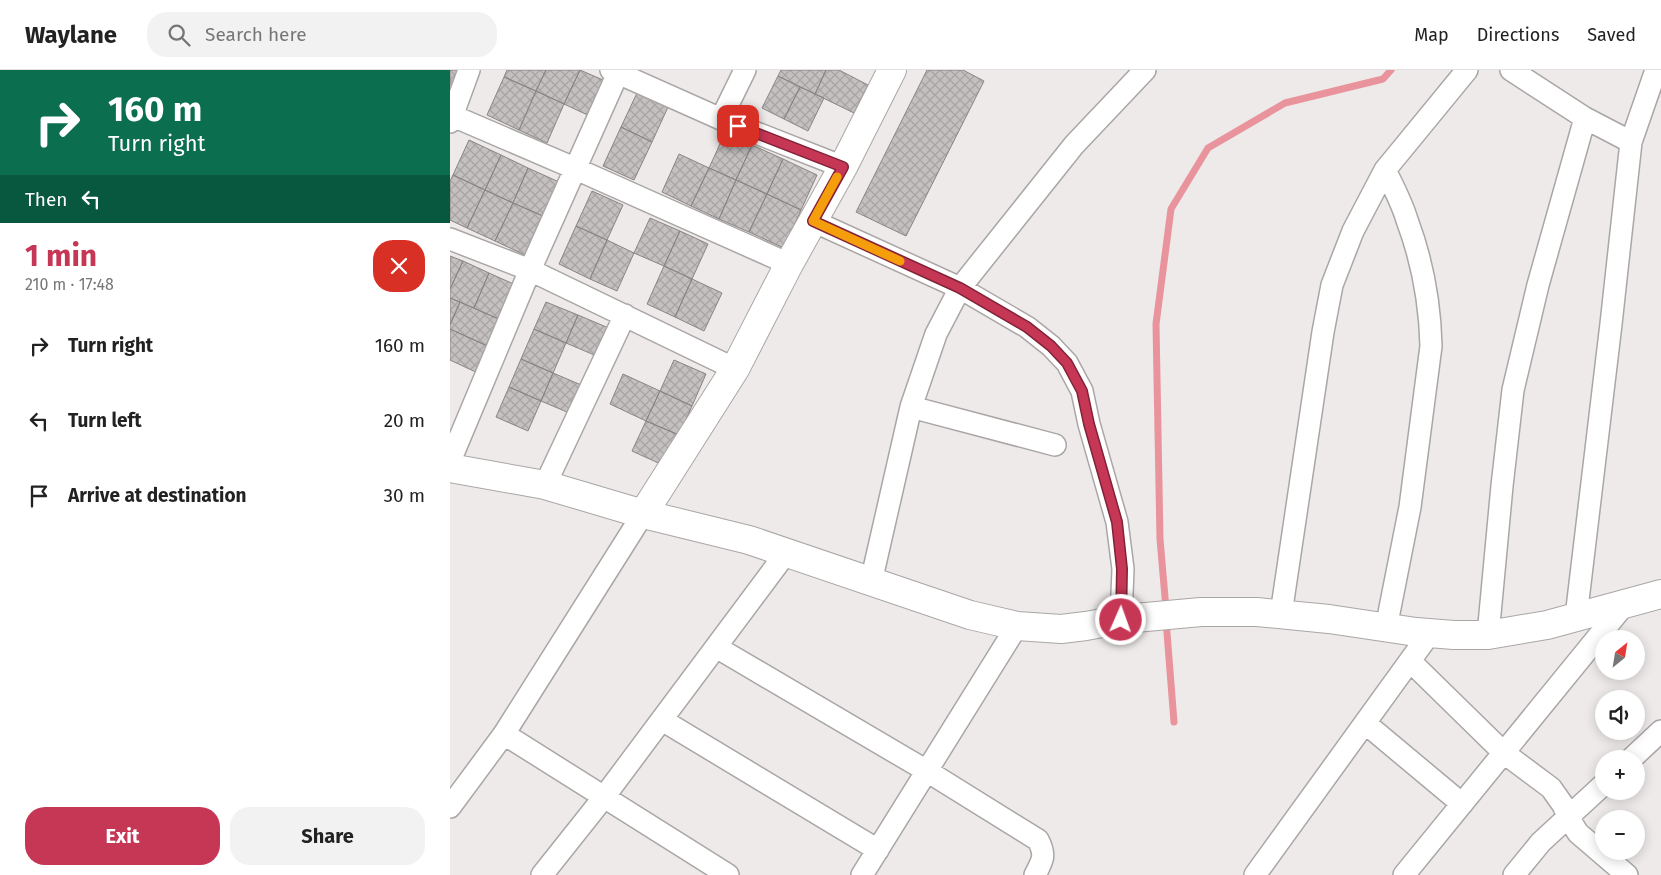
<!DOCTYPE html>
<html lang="en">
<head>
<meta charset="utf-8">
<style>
	:root { --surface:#fff; --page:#f2f2f2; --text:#222; --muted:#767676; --line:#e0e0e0; --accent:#c63655 }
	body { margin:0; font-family:"Fira Sans",sans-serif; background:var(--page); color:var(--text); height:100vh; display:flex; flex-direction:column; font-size:19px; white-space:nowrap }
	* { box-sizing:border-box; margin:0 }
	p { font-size:16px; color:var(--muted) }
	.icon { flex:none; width:28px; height:28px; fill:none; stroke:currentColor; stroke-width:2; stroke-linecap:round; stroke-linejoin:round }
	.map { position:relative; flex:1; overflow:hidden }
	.details { display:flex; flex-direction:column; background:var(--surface); width:450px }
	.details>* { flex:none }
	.banner { background:#0b6e4f; color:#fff; overflow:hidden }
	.needle { width:32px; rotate:30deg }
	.buttons { position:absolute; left:1145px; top:560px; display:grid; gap:10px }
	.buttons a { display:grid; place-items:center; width:50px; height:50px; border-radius:50%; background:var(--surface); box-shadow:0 2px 12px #0003; font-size:25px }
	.pin { position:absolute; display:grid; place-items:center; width:42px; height:42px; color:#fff; margin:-21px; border-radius:10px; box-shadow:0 2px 8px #0006 }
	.me { position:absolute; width:55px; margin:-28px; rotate:2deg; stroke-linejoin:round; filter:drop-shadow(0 0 4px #0008) }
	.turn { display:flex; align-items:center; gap:18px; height:105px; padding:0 25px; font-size:22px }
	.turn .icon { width:65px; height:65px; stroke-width:2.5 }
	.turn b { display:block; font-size:35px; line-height:42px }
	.then { display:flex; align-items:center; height:48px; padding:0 25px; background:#0003; gap:10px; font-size:19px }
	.round { display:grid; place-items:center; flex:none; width:52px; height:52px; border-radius:20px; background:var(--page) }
	.overview { display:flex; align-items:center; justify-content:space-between; height:85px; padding:0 25px }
	h1 { font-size:30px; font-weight:700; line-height:38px; color:var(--accent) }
	.cta { display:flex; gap:10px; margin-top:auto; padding:10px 25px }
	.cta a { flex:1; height:58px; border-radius:20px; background:var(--accent); color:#fff; font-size:20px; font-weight:700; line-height:58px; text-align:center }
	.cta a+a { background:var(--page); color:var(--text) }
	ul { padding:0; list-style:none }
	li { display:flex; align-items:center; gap:15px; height:75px; padding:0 25px }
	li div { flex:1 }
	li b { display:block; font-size:19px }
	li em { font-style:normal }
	header { display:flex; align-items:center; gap:30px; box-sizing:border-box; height:70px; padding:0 25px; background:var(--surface); border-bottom:1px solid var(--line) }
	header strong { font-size:24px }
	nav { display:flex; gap:28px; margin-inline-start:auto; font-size:18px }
	.search { width:350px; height:45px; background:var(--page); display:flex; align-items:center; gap:12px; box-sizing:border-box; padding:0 18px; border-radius:20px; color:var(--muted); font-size:19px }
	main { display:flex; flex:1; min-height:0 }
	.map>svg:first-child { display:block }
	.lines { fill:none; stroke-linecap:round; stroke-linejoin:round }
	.stream { stroke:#e9949d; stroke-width:7 }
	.building { fill:url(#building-cross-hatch); stroke:#898585 }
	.street-casing { stroke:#aaa6a6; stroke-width:24 }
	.secondary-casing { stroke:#aaa6a6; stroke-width:30 }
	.street { stroke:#fff; stroke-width:21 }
	.secondary { stroke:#fff; stroke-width:28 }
	.route-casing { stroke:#812337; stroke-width:12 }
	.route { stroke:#c63655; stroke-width:9 }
	.slow { stroke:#f59e0b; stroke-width:9 }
</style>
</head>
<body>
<header>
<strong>Waylane</strong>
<div class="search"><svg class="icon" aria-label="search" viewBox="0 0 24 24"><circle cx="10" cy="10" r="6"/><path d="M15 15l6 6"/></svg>Search here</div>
<nav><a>Map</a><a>Directions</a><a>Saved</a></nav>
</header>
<main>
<section class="details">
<div class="banner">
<div class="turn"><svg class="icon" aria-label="right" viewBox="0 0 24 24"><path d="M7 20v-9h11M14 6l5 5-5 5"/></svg><div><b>160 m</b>Turn right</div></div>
<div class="then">Then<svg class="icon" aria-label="left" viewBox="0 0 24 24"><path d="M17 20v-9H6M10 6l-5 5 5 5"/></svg></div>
</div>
<div class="overview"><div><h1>1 min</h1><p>210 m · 17:48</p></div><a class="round" style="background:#d93025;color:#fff"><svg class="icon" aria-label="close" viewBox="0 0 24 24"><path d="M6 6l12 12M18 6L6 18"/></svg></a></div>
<ul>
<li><svg class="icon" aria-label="right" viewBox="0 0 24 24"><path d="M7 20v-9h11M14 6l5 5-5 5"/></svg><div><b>Turn right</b></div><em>160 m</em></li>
<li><svg class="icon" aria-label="left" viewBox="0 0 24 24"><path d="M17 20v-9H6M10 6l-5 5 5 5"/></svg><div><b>Turn left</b></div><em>20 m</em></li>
<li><svg class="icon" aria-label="arrive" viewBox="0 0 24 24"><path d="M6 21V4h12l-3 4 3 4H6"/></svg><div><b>Arrive at destination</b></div><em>30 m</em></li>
</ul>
<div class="cta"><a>Exit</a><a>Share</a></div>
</section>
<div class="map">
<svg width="1211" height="805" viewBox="0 0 1211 805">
	<defs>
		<pattern id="building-cross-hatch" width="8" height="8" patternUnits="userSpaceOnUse" patternTransform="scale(1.25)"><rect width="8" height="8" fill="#c4c0c0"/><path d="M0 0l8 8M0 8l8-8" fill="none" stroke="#a8a4a4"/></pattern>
	</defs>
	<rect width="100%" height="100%" fill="#eeeaea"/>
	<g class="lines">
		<!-- stream -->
		<path class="stream" d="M716,539l-6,-70 -4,-215 15,-115 37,-61 77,-45 98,-24 8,-9
			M716,550l8,102"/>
	</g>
	<!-- building -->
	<path class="building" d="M0,0h13l-9,22 -4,-2z
		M57,0h39l-10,21 -32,-14z
		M96,0h34l-16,34 -28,-13z
		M130,0l30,13 -16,35 -30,-14z
		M331,0h45l-11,24 -37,-18z
		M376,0h13l29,15 -14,28 -39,-19z
		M477,0h36l21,11 -78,155 -50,-24z
		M328,6l22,11 -16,32 -22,-11z
		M54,7l32,14 -17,39 -32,-15z
		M350,17l24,11 -16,33 -24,-12z
		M86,21l28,13 -17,39 -28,-13z
		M187,23l31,14 -16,35 -31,-15z
		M171,57l31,15 -18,38 -31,-14z
		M275,63l27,12 -16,35 -27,-12z
		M19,70l32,15 -16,35 -32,-15z
		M302,75l31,14 -16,35 -31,-14z
		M229,84l30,14 -18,38 -29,-14z
		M51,85l27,13 -15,35 -28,-13z
		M333,89l34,16 -16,35 -34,-16z
		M78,98l31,14 -16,34 -30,-13z
		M259,98l27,12 -17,39 -28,-13z
		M3,105l32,15 -18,38 -17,-8v-39z
		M286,110l31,14 -18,38 -30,-13z
		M35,120l28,13 -18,38 -28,-13z
		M142,121l31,14 -16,35 -31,-14z
		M317,124l34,16 -17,38 -35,-16z
		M63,133l30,13 -18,39 -30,-14z
		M200,148l30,13 -16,35 -30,-13z
		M126,156l31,14 -17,39 -31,-15z
		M230,161l28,13 -16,35 -28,-13z
		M157,170l27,13 -17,38 -27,-12z
		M0,186l13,5 -13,28z
		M13,191l26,12 -15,35 -24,-10v-9z
		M214,196l28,13 -17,38 -28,-13z
		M39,203l29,13 -15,35 -29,-13z
		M242,209l30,14 -18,38 -29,-14z
		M0,228l10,4 -10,23z
		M10,232l43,19 -11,27 -42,-19v-4z
		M96,232l32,13 -12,28 -32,-14z
		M128,245l33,14 -12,28 -33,-14z
		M0,259l42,19 -12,26 -30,-14z
		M84,259l32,14 -13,30 -32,-14z
		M71,289l32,14 -12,28 -32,-14z
		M224,290l32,14 -14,32 -32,-15z
		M103,303l33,14 -12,28 -33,-14z
		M173,304l37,17 -14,30 -36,-17z
		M59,317l32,14 -13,30 -32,-14z
		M210,321l32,15 -13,29 -33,-14z
		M196,351l33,14 -14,31 -33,-15z"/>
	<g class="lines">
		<!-- street casing -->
		<g class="street-casing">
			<path id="street" d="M161,0l110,49 122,48
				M1061,0l74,48 46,24 -20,182 -35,293
				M3,46l121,52 215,96
				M271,49l24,-49
				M0,52l19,-52
				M1181,72l25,-72
				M935,100c8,16 17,33 22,50 15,40 23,83 24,126l-21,161 -24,121
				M363,151l147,67 67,39 24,19 16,17 15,28 7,33 28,98 6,47 -2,50
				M0,169l80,31 205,99
				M461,337l144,38
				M0,391l80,-191 88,-197
				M95,415l80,-170
				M421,512l40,-175 25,-73 24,-46 114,-143 71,-75
				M831,544l42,-282 9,-47 21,-54 32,-61 82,-100
				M1038,565l14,-149 11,-96 25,-105 47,-167
				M266,577l211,124 111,69c8,15 5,20 -3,35
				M960,591l94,92 47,35 12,17 5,12 10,16 49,42
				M212,650l216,130
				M915,653l97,81
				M54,664l224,141
				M1181,689l30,-28
				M0,737l54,-73 139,-220
				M92,805l62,-78 182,-244
				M412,805l155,-249
				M805,805l175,-242
				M954,805l220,-270
				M1064,805l27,-33 63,-58"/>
		</g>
		<!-- secondary casing -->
		<g class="secondary-casing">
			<path id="secondary" d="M0,398l95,17 98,29 106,26 221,75 47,11 44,3 25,-3 38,-7 77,-7h56l72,7 87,13 38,3h34l59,-10 114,-31
				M193,444l92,-145 54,-105 54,-97 49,-97"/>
		</g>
		<!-- street -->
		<use href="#street" class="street"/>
		<!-- secondary -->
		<use href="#secondary" class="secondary"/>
	</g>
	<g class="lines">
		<!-- route casing -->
		<g class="route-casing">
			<path id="route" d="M288,56l105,41 -30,54 147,67 67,39 24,19 16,17 15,28 7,33 28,98 5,47 -1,51"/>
		</g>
		<!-- route -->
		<use href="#route" class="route"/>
		<!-- slow -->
		<path class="slow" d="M387,107l-24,44 87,40"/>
	</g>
</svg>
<div class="buttons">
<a><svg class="needle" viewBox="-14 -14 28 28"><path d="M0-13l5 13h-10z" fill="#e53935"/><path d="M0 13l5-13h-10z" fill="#767676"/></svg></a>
<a><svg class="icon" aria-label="sound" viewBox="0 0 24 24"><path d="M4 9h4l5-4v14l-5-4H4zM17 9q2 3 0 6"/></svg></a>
<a>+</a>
<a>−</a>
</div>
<div class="pin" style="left:288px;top:56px;background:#d93025"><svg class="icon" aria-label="arrive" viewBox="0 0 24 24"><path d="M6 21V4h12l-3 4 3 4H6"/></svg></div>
<svg class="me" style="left:671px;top:550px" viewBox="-20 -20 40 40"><circle r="17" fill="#c63655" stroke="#fff" stroke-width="3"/><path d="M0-11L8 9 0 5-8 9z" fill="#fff"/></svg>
</div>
</main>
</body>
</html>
